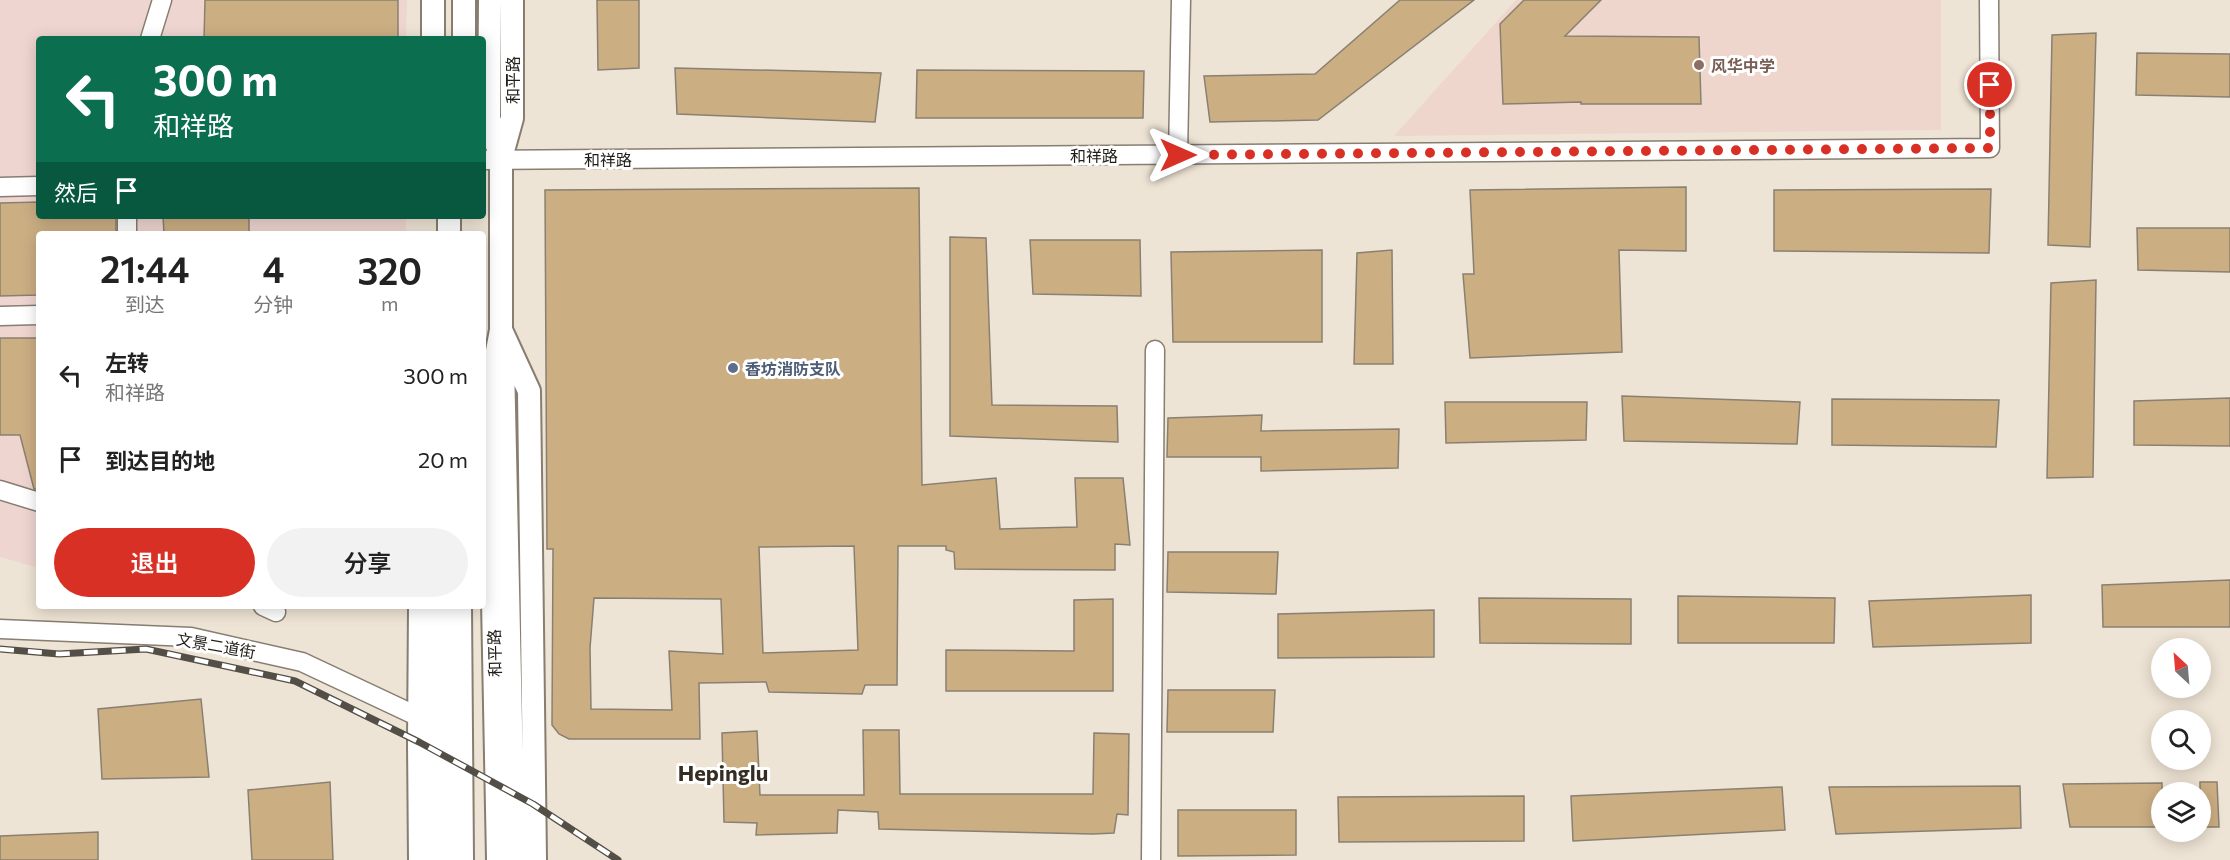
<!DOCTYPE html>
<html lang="zh">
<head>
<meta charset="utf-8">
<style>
	:root { --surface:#fff; --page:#f2f2f2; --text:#222; --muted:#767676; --accent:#d93025 }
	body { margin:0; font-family:Commissioner,"Noto Sans SC",sans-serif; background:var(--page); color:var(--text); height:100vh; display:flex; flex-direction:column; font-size:22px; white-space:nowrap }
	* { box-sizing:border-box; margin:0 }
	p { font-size:20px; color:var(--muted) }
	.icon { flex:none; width:33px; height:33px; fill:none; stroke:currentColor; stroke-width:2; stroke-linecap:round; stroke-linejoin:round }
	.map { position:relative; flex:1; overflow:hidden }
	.sheet { position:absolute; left:36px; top:231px; width:450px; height:378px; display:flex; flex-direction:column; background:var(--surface); border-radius:6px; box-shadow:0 3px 15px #0003 }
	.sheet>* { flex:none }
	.hud { position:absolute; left:36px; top:36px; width:450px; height:183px; border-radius:6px; box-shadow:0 3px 15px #0003; background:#0b6e4f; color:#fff; overflow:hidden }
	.needle { width:39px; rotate:334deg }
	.tools { position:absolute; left:2151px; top:638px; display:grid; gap:12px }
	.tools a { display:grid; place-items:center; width:60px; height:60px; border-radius:50%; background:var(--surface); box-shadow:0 3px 15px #0003; font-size:30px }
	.pin { position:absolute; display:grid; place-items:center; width:51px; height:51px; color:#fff; margin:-26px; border:3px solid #fff; border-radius:50%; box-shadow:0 2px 6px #0007 }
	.me { position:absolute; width:66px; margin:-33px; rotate:90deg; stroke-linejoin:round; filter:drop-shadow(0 0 4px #0008) }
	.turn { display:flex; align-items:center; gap:21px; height:126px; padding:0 18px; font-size:27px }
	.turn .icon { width:78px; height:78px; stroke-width:2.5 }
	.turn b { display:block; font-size:42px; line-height:51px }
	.then { display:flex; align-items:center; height:57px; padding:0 18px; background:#0003; gap:12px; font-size:22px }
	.eta { display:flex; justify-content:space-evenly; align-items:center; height:102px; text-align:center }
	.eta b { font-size:36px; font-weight:600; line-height:42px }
	.cta { display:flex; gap:12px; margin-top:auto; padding:12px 18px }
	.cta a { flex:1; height:69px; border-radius:36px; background:var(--accent); color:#fff; font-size:24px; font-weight:600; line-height:69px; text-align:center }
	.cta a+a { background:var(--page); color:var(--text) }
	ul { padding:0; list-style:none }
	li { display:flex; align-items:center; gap:18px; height:84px; padding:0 18px }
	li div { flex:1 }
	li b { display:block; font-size:22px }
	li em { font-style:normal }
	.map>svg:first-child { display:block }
	.industrial { fill:#efd5d0 }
	.education { fill:#eed6cc }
	.building { fill:#ccae83; stroke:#898072; stroke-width:1.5; fill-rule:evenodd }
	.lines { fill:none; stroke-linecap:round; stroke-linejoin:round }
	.minor-casing { stroke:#877d70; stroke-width:21 }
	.major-casing { stroke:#877d70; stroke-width:26 }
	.minor { stroke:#fff; stroke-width:18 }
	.major { stroke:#fff; stroke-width:22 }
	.rail-casing { stroke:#534f46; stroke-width:7 }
	.rail { stroke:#fff; stroke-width:4.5; stroke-dasharray:14; stroke-linecap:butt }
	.route { stroke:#d93025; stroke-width:10; stroke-dasharray:0 18 }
	.education-dot { fill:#8d6e63; stroke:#fff; stroke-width:2 }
	.service-dot { fill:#5c6f8a; stroke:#fff; stroke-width:2 }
	.labels { text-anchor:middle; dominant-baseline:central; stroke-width:6; stroke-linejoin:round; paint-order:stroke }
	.education-label { font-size:16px; font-weight:bold; fill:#785e54; stroke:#fff; text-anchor:start }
	.street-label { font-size:16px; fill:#211e18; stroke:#fff }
	.service-label { font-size:16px; font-weight:bold; fill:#4e5e75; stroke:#fff; text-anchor:start }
	.district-label { font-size:22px; font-weight:bold; fill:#352d21; stroke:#fff }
</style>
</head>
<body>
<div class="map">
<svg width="2230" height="860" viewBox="0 0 2230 860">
	<rect width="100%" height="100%" fill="#eee4d5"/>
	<!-- industrial -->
	<path class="industrial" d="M0,0h407l-1,39h-367v177h367v18h-367v334l-39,-11z"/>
	<!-- education -->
	<path class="education" d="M1516,0h425v130l-547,6z"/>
	<!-- building -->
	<path class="building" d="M205,0h193v39h-194z
		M597,0h42v68l-41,2z
		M1400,0h74l-156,120 -108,2 -6,-46 111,-2z
		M1524,0h77l-36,36 134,1 2,67h-120v-2l-78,2 -3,-80z
		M2096,33l-6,214 -42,-2 4,-210z
		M2137,53l93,1v43l-94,-2z
		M675,68l206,5 -6,49 -198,-8z
		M917,70l227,1 -1,47h-227z
		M1686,187v64l-67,-1 3,102 -152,6 -7,-84h11l-4,-84z
		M919,188l3,297 74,-7 4,51 77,-2 -2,-49h48l7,67 -15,-1v26l-160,-1 -1,-17 -8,-2v-4h-48l-1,139h-32l-3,9 -93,-2 -3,-10 -67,1 1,56h-131l-10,-5 -7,-9 1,-176h-6l-2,-359zM854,546l4,104 -95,3 -4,-106zM594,598l127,1 2,55 -54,-3 3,59 -81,-1 -1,-61z
		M1991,189l-2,64 -215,-2v-61z
		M39,202v14h77v18h-77v61l-39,1v-93z
		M163,216h86v18h-85z
		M2137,228h93v44l-92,-2z
		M950,237l36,1 6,167 125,1 1,36 -168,-6z
		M1030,240h110l1,56 -108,-2z
		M1322,250v92h-149l-2,-90z
		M1392,250l1,114h-39l3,-111z
		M2096,280l-3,197 -46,1 4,-195z
		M0,338h39v151h-5l-14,-54h-20z
		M1622,396l178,6 -3,42 -173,-3z
		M2230,398v48l-96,-1v-44z
		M1832,399l167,1 -3,47 -164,-2z
		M1445,402h142l-1,38 -140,3z
		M1262,415l-1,16 138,-2 -1,39 -137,3v-14h-94l1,-39z
		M1168,552h110l-2,42 -109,-2z
		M2230,580v47h-127l-1,-42z
		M2031,595v48l-158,4 -4,-46z
		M1678,596l157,2 -1,45h-156z
		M1479,598l152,1v45l-151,-1z
		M1113,599v92h-167v-41l128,1v-51z
		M1434,610v47l-156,1v-44z
		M1168,690h107l-2,42h-106z
		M201,699l8,78 -107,2 -4,-70z
		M863,730h36l1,64h193l1,-61 35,1 -1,81 -11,-1 -3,19 -21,1 -214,-5 -1,-17 -40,-2 -1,23 -81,2 1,-12 -33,-1 -2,-89 35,-2 3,64h104z
		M330,782l3,78h-81l-4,-70z
		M2200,782h17l2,45h-19z
		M2162,783v44h-92l-7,-43z
		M2020,786l1,42 -185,6 -7,-47z
		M1782,787l3,43 -212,11 -2,-45z
		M1524,796v45l-185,1 -1,-45z
		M1178,810h118v45l-118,1z
		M98,832v28h-98v-24z"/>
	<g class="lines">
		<!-- minor casing -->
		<g class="minor-casing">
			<path id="minor" d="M150,39l12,-39
				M1178,155l3,-155
				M483,160l1507,-12 -1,-148
				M0,187l39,-1
				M127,216v18
				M0,316l39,-1
				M0,490l39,12
				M263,606l13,6
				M0,629l191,8 111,25 117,55
				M1151,860l4,-510"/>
		</g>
		<!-- major casing -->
		<g class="major-casing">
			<path id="major" d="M464,0v39
				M490,0l-1,119 12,40v171l-12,63 9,467
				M433,39v-39
				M501,158l11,-40v-118
				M449,216v18
				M501,330l28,61 6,469
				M503,362l11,498
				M420,606l-1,136 1,118
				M439,606l2,254
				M460,606l2,254"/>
		</g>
		<!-- minor -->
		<use href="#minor" class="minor"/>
		<!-- major -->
		<use href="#major" class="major"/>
		<!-- rail casing -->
		<g class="rail-casing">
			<path id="rail" d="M0,649l59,5 87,-5 149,32 124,61 114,62 85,56"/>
		</g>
		<!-- rail -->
		<use href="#rail" class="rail"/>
	</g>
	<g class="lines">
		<!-- route -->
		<path class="route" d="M1178,155l812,-7v-63"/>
	</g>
	<!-- markers -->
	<circle class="education-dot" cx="1699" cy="65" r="6"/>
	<circle class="service-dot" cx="733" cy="368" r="6"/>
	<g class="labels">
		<!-- education labels -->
		<g class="education-label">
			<text x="1711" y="65">风华中学</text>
		</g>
		<!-- street labels -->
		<g class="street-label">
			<text transform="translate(512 80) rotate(-90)">和平路</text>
			<text x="1094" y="155">和祥路</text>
			<text x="608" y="159">和祥路</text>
			<text transform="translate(216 645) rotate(10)">文景二道街</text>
			<text transform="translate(494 653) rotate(-91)">和平路</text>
		</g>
		<!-- service labels -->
		<g class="service-label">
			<text x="745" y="368">香坊消防支队</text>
		</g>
		<!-- district labels -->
		<g class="district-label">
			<text x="723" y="772">Hepinglu</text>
		</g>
	</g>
</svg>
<div class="tools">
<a><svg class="needle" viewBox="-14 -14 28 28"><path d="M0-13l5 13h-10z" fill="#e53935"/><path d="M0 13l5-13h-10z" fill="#767676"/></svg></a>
<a><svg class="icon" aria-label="search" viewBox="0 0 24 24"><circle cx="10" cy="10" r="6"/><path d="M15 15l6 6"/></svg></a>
<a><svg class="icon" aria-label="layers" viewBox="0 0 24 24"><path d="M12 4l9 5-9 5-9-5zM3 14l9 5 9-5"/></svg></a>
</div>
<div class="pin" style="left:1990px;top:85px;background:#d93025"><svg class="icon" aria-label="arrive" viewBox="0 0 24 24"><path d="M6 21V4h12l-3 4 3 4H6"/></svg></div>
<svg class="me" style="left:1178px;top:155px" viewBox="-20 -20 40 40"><path d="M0-17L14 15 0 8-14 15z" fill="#d93025" stroke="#fff" stroke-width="4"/></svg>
<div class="hud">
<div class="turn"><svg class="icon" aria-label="left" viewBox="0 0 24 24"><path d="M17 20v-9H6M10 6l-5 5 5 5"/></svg><div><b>300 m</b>和祥路</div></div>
<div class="then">然后<svg class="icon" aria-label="arrive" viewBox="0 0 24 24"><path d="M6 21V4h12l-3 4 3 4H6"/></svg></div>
</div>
<section class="sheet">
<div class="eta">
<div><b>21:44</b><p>到达</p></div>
<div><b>4</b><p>分钟</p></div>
<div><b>320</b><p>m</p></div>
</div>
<ul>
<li><svg class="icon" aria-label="left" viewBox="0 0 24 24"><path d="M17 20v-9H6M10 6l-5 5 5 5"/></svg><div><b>左转</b><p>和祥路</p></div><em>300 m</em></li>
<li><svg class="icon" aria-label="arrive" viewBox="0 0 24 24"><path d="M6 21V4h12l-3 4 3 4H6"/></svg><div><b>到达目的地</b></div><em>20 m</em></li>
</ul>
<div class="cta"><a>退出</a><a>分享</a></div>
</section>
</div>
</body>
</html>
